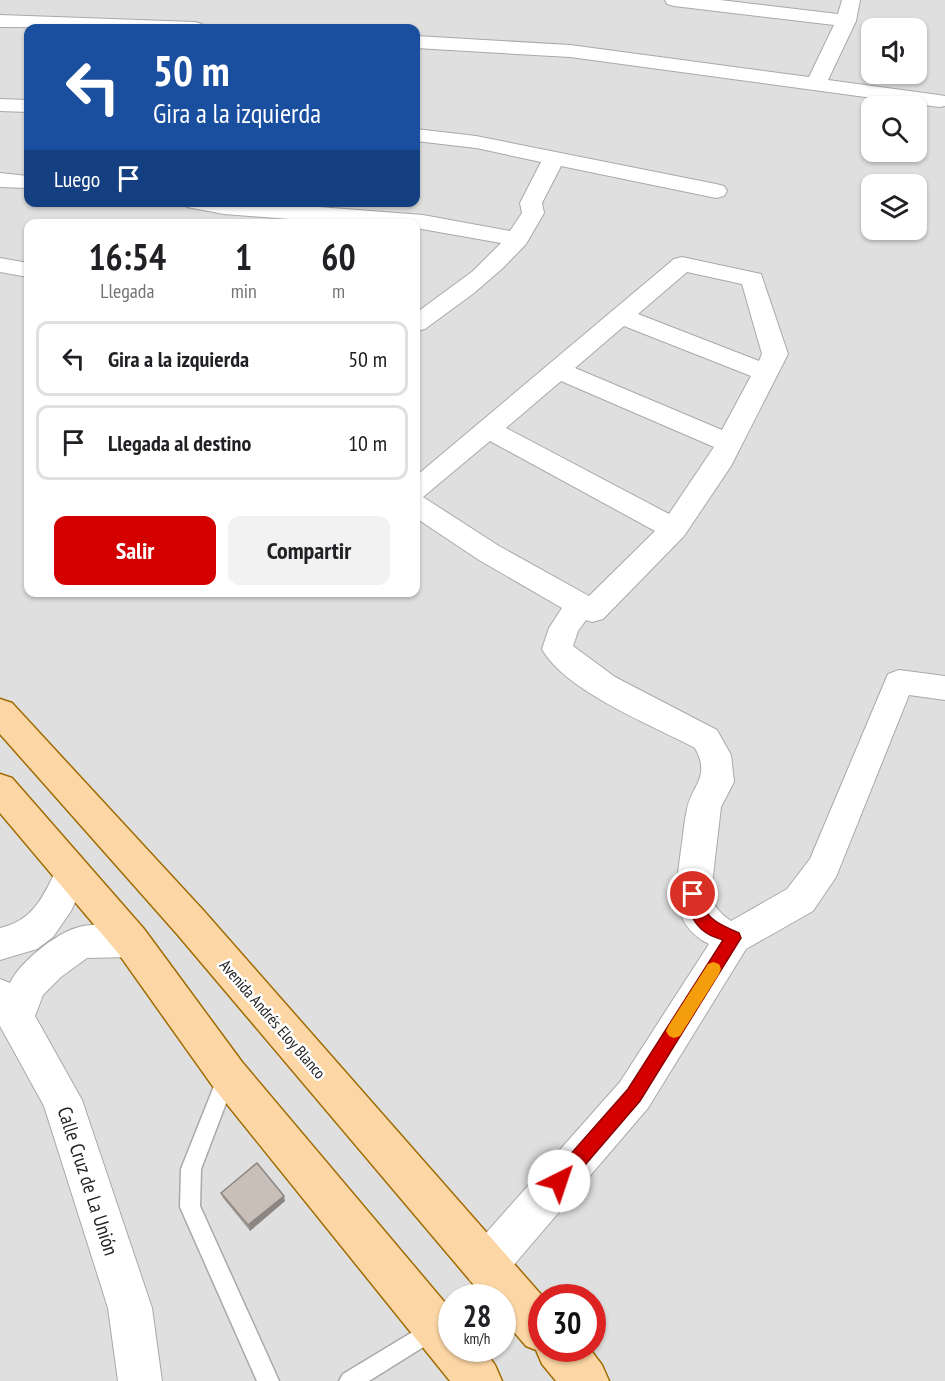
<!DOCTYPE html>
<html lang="es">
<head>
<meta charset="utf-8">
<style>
	:root { --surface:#fff; --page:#f2f2f2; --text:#202124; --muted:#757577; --line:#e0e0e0; --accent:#d40000 }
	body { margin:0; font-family:"PT Sans Narrow",sans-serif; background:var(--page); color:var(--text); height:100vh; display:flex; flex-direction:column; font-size:22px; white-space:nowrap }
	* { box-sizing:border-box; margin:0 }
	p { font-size:20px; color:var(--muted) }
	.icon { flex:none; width:33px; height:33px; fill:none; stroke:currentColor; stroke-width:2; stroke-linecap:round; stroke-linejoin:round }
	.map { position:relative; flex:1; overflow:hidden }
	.drawer { position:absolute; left:24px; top:219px; width:396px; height:378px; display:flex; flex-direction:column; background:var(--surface); border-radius:12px; box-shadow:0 2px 4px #0004 }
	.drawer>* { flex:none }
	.guide { position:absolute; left:24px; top:24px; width:396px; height:183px; border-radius:12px; box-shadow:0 2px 4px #0004; background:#1a4fa0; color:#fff; overflow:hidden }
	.controls { position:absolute; left:861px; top:18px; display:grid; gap:12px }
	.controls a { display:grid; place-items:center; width:66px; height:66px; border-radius:12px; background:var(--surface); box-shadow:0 2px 4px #0004; font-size:30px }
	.speed { position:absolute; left:438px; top:1284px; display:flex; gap:12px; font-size:30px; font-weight:700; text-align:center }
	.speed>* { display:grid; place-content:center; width:78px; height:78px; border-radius:50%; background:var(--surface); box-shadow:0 2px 4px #0004; line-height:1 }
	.speed small { font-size:15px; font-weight:400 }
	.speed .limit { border:9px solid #d22; background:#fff; color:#111 }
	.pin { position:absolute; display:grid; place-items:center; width:51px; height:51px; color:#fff; margin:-26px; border:3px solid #fff; border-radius:50%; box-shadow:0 2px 6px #0007 }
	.me { position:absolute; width:66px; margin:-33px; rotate:41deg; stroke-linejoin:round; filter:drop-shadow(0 0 4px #0008) }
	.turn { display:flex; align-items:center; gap:21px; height:126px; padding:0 30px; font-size:27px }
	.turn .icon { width:78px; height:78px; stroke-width:2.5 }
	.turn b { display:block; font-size:42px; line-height:51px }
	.then { display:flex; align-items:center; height:57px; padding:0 30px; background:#0003; gap:12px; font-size:22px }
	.eta { display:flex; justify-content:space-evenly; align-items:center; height:102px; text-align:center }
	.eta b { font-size:36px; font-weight:800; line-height:42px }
	.button { display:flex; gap:12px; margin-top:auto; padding:12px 30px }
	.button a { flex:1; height:69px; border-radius:12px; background:var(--accent); color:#fff; font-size:24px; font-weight:800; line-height:69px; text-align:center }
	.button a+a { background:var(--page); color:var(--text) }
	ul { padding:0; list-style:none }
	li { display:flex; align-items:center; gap:18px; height:75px; margin:0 12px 9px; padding:0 18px; border:3px solid var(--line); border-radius:12px }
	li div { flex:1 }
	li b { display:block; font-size:22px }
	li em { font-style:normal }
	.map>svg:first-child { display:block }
	.residential { fill:#e0dfdf; fill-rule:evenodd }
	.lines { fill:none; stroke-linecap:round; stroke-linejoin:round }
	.service-casing { stroke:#a9a9a9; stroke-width:3 }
	.minor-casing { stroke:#a9a9a9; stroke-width:2 }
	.primary-casing { stroke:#a06b00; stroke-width:3 }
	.service { fill:#fff; fill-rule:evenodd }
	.minor { fill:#fff; fill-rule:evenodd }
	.primary { fill:#fcd6a4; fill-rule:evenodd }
	.wall { fill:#aba49e }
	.shaded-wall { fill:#8b8681 }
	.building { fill:#c7bfb8; stroke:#8b8681; stroke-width:1.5 }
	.route { fill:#d40000; stroke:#8a0000; stroke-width:1.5 }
	.slow { fill:#f59e0b }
	.labels { text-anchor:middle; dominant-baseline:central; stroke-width:5; stroke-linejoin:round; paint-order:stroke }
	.street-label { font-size:16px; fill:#222; stroke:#fff }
	.near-street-label { font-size:20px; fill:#222; stroke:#fff }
</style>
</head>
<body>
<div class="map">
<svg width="945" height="1381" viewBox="0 0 945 1381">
	<rect width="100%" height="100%" fill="#f2efe9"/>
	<!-- residential -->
	<path class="residential" d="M0,0h945v1381h-945zM28,28h388v174h-388zM872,28h44v46h-44zM872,106h44v46h-44zM872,184h44v46h-44zM28,224h388v368h-388zM452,1298h50v50h-50zM542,1298h50v50h-50z"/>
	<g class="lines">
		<!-- service casing -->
		<g class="service-casing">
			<path id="service" d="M227,1068l7,3 2,6 -35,92 -1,37 79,175h-22l-77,-174 1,-38 39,-98z
				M434,1319l7,3 3,7 -3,7 -72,45h-30l4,-7z"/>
		</g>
		<!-- minor casing -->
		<g class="minor-casing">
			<path id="minor" d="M665,0h55l118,14 4,-14h18l-4,21 -28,59 111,15 6,1v10l-6,1 -369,-50 -154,-9v-12l154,9 239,32 25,-52 -160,-19 -7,-2z
				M0,15l195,7 7,2 3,4 -205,-1z
				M0,99l28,1v12l-28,-1z
				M416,129l60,7 240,48 8,2 3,5 -3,5 -8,2 -155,-32 -19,37 2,10 -18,31 -22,23 -30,26 -49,36 -9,2v-18l57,-42 28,-28 -85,-15v-4h-63l-129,-10 -37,-7 -3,-5h70l169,13 87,16 12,-18 -2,-10 21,-41 -65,-14 -60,-7z
				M0,173l28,3v12l-28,-1z
				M682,257l79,17 27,80 -57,112 -47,70 -81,83 -11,3 -6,-2 -8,11 -5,15 42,31 102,53 14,25 3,27 -13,25 -10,86c2,14 9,20 20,28l56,-32 23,-30 78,-185 11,-4 46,6v24l-36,-5 -73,182 -23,34 -67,38 -98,159 -148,173 -15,6 -15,-6 -6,-15 6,-15 150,-169 89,-138c-40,-20 -33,-57 -28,-94 2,-13 3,-28 6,-41 5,-24 24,-32 8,-61 -43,-23 -130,-57 -153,-99l7,-21 13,-20 -83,-48 -63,-42v-42l258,-217zM687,272l55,12 20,70 -3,7 -121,-47zM624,326l127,50 -29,54 -147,-62zM561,381l153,66 -45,67 -163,-86zM490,441l165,90 -66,65 -90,-50 -76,-49z
				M0,258l28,5v14l-28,-5z
				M72,857l12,5 5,10 -18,39 -18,26 -16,12 -37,11v-32c36,-8 45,-36 60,-66z
				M131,925l13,5 5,11 -5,11 -13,5 -44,1 -26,19 -18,18 -8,21 47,84 70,208 10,73h-44l-10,-73 -64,-202 -44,-80v-47l10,4c10,-21 46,-50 69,-56 15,-4 36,-2 52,-2z"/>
		</g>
		<!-- primary casing -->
		<g class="primary-casing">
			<path id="primary" d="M0,699l12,4 191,207 341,388h-2v50h47l13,17 7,16h-53l-14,-17 -6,-14 -10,-4 -24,-28v-20h-17l-308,-364 -177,-200z
				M0,774l12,4 132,151 98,133 210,249v37h31l12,17 7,16h-52l-236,-293 -96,-135 -118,-140z"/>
		</g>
		<!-- service -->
		<use href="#service" class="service"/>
		<!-- minor -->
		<use href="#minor" class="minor"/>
		<!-- primary -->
		<use href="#primary" class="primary"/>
	</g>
	<!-- wall -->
	<path class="wall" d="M221,1193l64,8 -35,30 -27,-33z"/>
	<!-- shaded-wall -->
	<path class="shaded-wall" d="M284,1196l1,5 -35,30 -2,-6z"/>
	<!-- building -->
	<path class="building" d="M257,1163l27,33 -36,29 -27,-32z"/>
	<!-- route -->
	<path class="route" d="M693,887l5,2c3,5 2,9 4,14 6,18 21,23 37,30l2,5 -101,163 -74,86 -7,2 -6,-2 -2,-6 2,-7 75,-85 95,-149c-6,-2 -13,-4 -18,-8 -11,-8 -24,-30 -18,-43z"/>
	<!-- slow -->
	<path class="slow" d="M713,962l6,2 2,5 -2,5 -39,62 -6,2 -5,-2 -3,-5 3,-6 39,-61z"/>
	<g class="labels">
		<!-- street labels -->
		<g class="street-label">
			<text transform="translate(273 1019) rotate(49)">Avenida Andrés Eloy Blanco</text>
		</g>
		<!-- near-street labels -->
		<g class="near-street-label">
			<text transform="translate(88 1181) rotate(72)">Calle Cruz de La Unión</text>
		</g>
	</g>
</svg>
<div class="controls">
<a><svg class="icon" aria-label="sound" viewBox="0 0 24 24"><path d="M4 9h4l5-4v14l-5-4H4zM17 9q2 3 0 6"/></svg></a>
<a><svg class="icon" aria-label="search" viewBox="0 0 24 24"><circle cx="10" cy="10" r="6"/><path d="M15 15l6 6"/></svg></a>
<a><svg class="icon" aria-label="layers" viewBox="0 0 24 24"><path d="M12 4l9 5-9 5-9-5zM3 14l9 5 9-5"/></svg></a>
</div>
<div class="speed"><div>28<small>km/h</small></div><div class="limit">30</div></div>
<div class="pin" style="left:693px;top:894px;background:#d93025"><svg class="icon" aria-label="arrive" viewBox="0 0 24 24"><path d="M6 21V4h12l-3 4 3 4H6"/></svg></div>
<svg class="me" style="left:559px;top:1181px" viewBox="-20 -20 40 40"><circle r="19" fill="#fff"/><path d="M0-13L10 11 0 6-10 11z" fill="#d40000"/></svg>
<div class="guide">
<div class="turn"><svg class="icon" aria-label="left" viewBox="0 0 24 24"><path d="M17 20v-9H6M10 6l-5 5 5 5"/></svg><div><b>50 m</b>Gira a la izquierda</div></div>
<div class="then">Luego<svg class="icon" aria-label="arrive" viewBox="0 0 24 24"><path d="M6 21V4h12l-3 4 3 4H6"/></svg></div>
</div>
<section class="drawer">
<div class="eta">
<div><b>16:54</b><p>Llegada</p></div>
<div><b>1</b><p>min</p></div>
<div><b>60</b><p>m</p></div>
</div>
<ul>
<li><svg class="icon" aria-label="left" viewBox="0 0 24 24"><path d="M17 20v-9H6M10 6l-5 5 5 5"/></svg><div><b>Gira a la izquierda</b></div><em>50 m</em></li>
<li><svg class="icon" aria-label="arrive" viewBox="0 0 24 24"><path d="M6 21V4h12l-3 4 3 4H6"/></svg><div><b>Llegada al destino</b></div><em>10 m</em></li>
</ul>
<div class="button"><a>Salir</a><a>Compartir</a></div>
</section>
</div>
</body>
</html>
